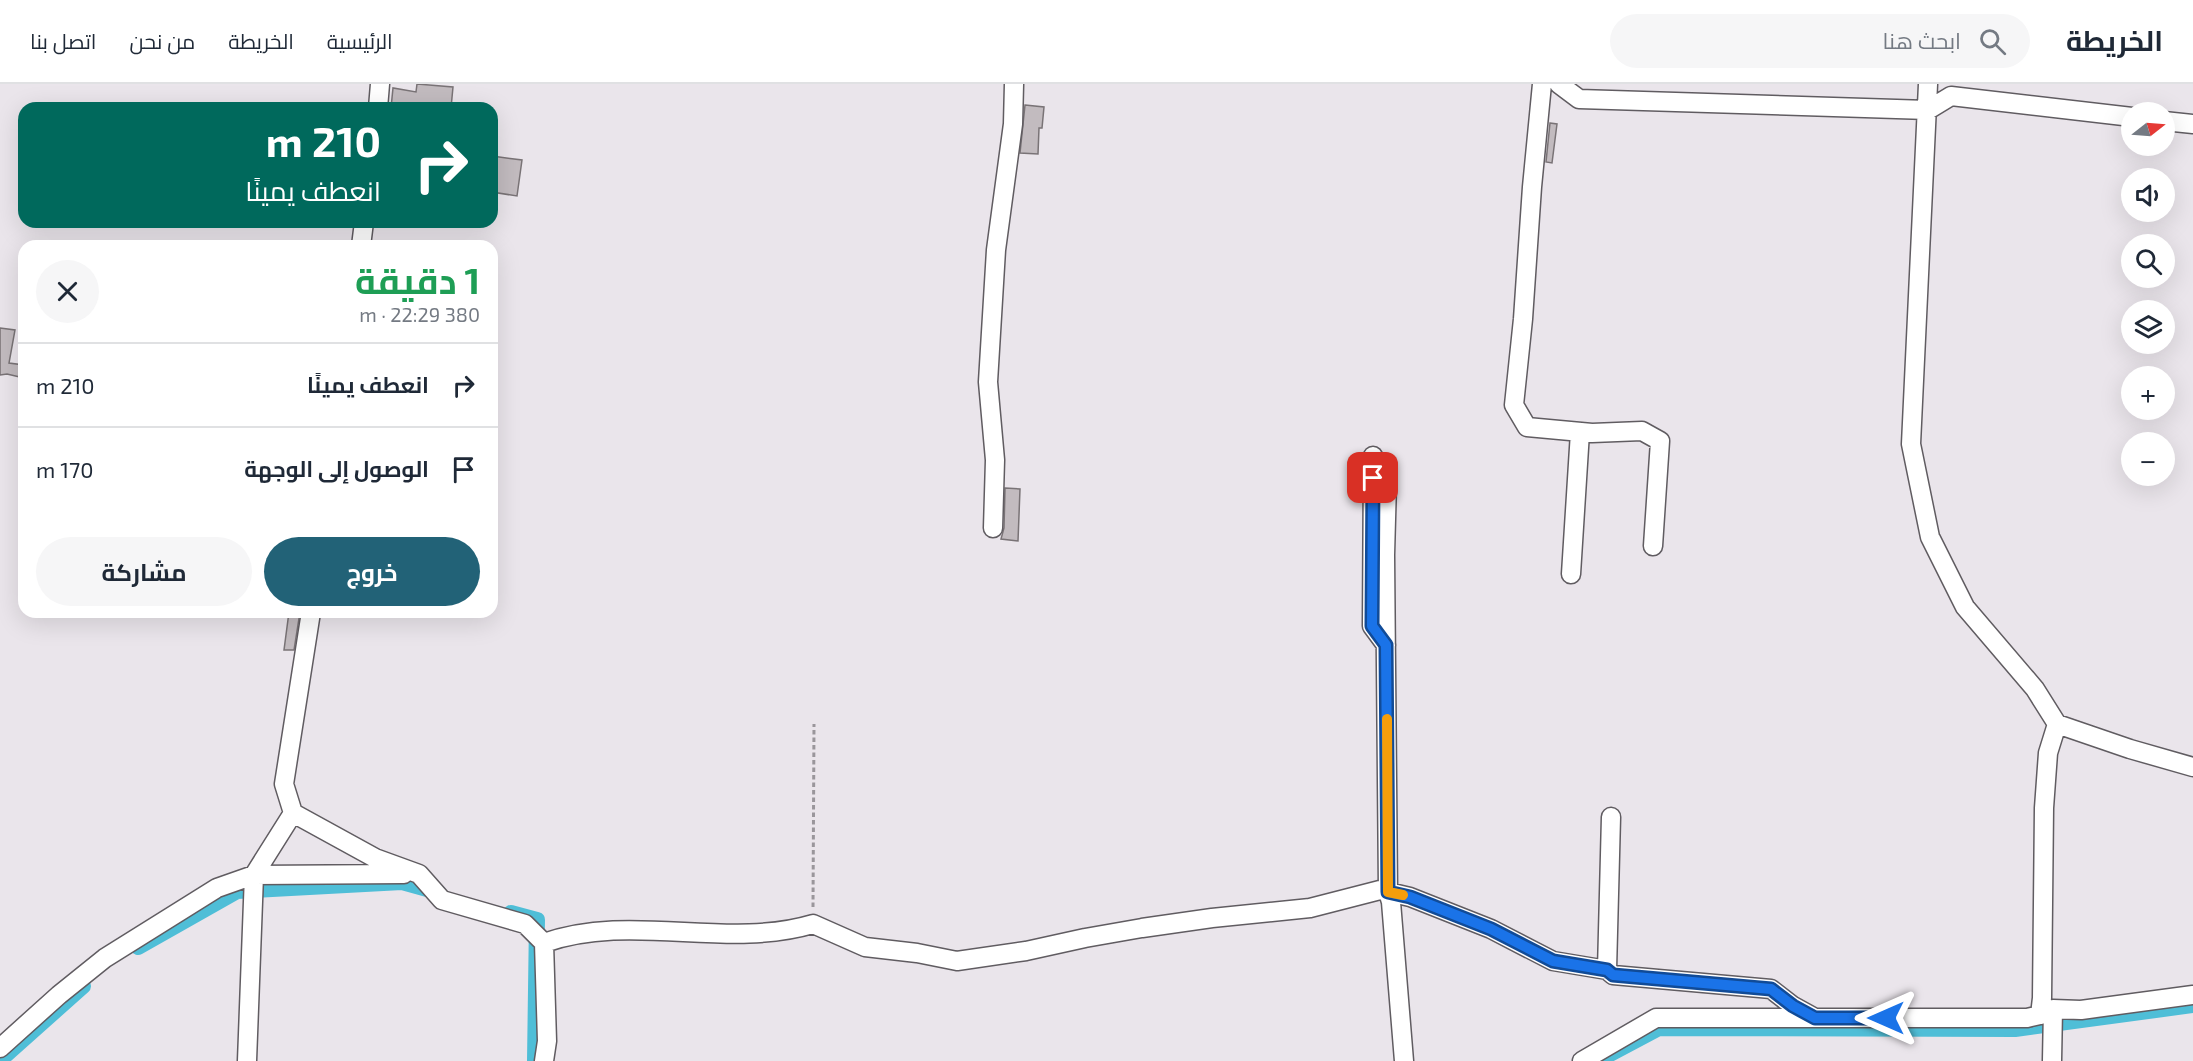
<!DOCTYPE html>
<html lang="ar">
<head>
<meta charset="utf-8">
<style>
	:root { --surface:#fff; --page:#f6f6f7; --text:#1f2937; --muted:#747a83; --line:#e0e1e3; --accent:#226277 }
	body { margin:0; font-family:"Exo 2",Cairo,sans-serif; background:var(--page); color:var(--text); direction:rtl; height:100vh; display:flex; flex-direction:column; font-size:22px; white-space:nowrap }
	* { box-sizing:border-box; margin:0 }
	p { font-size:20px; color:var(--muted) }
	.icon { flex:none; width:33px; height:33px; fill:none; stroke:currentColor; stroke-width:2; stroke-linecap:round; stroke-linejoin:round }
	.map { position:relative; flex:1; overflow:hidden; direction:ltr }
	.sheet { position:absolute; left:18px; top:156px; width:480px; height:378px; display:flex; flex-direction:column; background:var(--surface); border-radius:18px; box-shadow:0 6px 24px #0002; direction:rtl }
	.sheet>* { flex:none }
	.guide { position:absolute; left:18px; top:18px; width:480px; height:126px; border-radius:18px; box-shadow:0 6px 24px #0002; direction:rtl; background:#00695c; color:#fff; overflow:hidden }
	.needle { width:39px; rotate:73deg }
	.tools { position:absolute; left:2121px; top:18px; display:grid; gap:12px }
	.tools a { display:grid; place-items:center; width:54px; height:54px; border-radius:50%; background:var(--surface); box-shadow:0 6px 24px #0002; font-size:30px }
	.pin { position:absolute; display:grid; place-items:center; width:51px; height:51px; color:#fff; margin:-26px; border-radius:12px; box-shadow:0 3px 9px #0006 }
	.me { position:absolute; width:66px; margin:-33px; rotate:270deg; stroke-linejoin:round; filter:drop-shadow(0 0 4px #0008) }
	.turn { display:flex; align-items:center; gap:21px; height:126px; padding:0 18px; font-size:27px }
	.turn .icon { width:78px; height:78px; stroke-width:2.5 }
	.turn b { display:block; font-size:42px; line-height:51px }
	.round { display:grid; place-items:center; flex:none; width:63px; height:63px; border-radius:32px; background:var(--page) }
	.overview { display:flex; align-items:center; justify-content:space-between; height:102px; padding:0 18px }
	h1 { font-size:36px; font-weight:700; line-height:45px; color:#1e9e55 }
	.primary-button { display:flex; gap:12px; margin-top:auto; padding:12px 18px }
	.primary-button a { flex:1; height:69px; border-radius:36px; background:var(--accent); color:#fff; font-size:24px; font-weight:700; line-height:69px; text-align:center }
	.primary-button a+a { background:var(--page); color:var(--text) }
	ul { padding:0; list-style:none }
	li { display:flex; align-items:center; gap:18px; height:84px; padding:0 18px; border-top:2px solid var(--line) }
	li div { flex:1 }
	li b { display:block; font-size:22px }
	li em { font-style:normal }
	header { display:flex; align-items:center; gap:36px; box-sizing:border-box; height:84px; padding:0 30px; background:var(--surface); border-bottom:2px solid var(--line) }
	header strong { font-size:28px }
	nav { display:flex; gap:33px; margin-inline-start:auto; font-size:21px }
	.search { width:420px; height:54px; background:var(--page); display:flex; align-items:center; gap:15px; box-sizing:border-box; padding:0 21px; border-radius:33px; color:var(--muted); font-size:22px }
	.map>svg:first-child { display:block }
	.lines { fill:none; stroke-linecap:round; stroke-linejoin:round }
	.canal { stroke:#4fbed7; stroke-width:16 }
	.building { fill:#c2bbbf; stroke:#797376; stroke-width:1.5 }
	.minor-casing { stroke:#605c61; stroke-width:21 }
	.path { stroke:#9a969b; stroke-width:3; stroke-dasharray:4.5 3; stroke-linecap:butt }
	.minor { stroke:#fff; stroke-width:18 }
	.route-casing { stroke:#114b97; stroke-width:15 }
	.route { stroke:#1a73e8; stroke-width:10 }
	.slow { stroke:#f59e0b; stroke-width:10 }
</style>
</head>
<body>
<header>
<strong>الخريطة</strong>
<div class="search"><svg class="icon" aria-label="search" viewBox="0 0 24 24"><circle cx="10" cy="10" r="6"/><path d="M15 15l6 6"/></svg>ابحث هنا</div>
<nav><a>الرئيسية</a><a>الخريطة</a><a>من نحن</a><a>اتصل بنا</a></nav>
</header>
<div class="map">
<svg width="2193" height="977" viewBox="0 0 2193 977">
	<rect width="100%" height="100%" fill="#eae5eb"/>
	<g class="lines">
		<!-- canal -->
		<path class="canal" d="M511,829l26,7 -2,141
			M138,863l99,-56 165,-9 36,10
			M1608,971l51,-27 356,1 178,-24
			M0,976l83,-74"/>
	</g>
	<!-- building -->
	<path class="building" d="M417,0l36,3 -2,21h-60l2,-20 23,4z
		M1025,21l19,2 -2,21h-3l-1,26 -18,-1z
		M1550,39l7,1 -5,39 -6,-1z
		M492,72l30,4 -5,36 -25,-4z
		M0,244l15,2 -6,33 15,2v13l-17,-4 -7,1z
		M1005,404l15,1 -2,52 -17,-2 3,-11z
		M289,528h11l-6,38h-10z"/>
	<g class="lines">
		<!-- minor casing -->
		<g class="minor-casing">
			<path id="minor" d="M1542,0l-10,103 -9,132 -9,86 13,22 65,6 50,-2 18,10 -7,105
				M1559,0l20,15 349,11 23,-14 181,21
				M378,24l2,-24
				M2164,37l29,3
				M361,162l3,-24
				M1373,372l-1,170 14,19
				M1387,399l-2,72 3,337 3,10 13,159
				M993,444l2,-68 -7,-78 8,-132 17,-126 1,-40
				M1571,490l9,-142
				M311,528l-27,172 9,29 82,45 44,16 23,26 83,24 19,19 3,98 -3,20
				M2057,640l73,25 63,18
				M1611,733l-4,153 6,5 158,14 22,17 20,11
				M544,859c87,-31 182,7 269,-19l52,23 52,6 40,8 69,-10 59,-13 57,-10 70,-10 98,-10 70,-18 30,7 81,32 62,32 54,9
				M2040,931l13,-6 28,1 112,-15
				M0,964l59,-53 46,-37 112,-70 37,-13 150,-1
				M247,977l7,-186 39,-62
				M1582,977l74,-43h371l13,-3 2,-17 2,-190 4,-55 9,-29 -22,-35 -70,-82 -35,-70 -19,-93 17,-360
				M2052,977l1,-52"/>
		</g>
		<!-- path -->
		<path class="path" d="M813,823l1,-183"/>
		<!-- minor -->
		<use href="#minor" class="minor"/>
	</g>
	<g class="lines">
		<!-- route casing -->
		<g class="route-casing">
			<path id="route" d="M1373,394l-1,148 14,19 2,247 22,5 81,32 62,32 54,9 6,5 158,14 22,17 22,12h71"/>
		</g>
		<!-- route -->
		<use href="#route" class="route"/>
		<!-- slow -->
		<path class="slow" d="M1387,635l1,173 15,3"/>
	</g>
</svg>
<div class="tools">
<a><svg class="needle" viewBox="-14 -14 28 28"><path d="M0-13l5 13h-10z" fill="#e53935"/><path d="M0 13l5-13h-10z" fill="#747a83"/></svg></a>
<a><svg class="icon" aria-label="sound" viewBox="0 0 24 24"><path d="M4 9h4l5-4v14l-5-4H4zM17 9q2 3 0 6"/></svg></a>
<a><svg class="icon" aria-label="search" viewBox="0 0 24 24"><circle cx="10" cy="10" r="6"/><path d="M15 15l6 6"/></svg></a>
<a><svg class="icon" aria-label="layers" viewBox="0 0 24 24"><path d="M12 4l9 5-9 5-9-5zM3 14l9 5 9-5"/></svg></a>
<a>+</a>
<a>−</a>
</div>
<div class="pin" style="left:1373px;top:394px;background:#d93025"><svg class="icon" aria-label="arrive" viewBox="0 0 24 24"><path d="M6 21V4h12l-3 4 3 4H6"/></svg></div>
<svg class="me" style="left:1886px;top:934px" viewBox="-20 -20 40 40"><path d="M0-17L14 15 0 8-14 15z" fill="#1a73e8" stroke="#fff" stroke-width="4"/></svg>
<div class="guide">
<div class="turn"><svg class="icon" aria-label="right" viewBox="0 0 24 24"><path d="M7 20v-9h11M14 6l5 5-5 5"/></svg><div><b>210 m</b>انعطف يمينًا</div></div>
</div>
<section class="sheet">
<div class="overview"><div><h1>1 دقيقة</h1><p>380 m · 22:29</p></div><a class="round"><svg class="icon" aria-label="close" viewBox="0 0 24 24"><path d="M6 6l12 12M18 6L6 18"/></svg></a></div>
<ul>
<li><svg class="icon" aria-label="right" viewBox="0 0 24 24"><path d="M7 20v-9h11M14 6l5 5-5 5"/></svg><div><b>انعطف يمينًا</b></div><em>210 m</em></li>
<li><svg class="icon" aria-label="arrive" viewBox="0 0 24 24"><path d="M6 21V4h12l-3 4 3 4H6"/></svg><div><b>الوصول إلى الوجهة</b></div><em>170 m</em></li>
</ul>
<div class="primary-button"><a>خروج</a><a>مشاركة</a></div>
</section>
</div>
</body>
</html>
